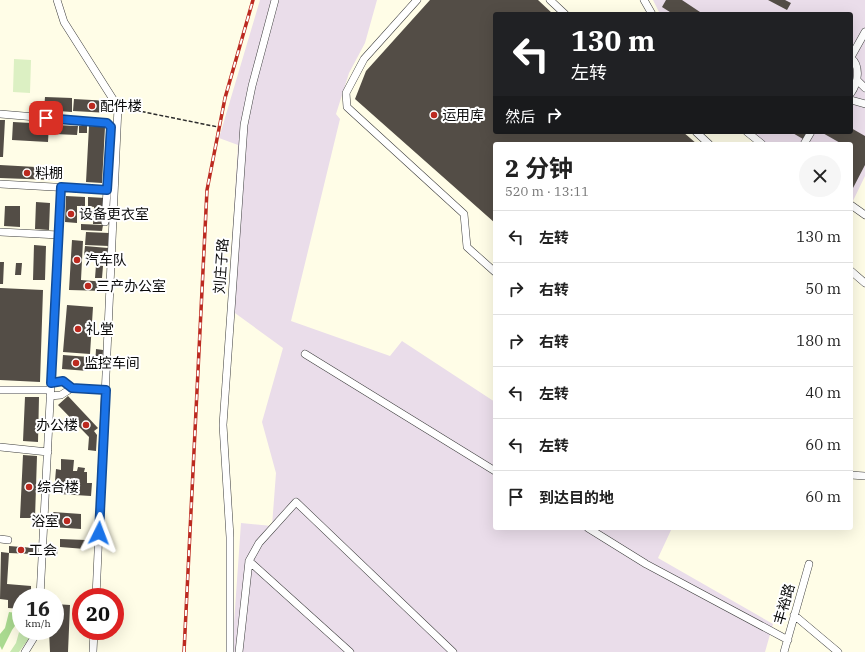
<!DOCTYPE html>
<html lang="zh">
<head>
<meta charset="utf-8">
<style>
	:root { --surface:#fff; --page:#f6f6f6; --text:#222; --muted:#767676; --line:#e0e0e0 }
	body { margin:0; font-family:"IBM Plex Serif","Noto Sans SC",serif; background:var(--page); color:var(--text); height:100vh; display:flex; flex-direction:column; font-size:15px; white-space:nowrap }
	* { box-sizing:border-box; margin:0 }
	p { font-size:13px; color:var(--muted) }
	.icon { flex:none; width:22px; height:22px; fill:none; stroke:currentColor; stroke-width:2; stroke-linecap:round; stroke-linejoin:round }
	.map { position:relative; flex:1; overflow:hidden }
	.drawer { position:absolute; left:493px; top:142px; width:360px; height:388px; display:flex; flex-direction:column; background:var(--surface); border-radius:4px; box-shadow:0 4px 16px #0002 }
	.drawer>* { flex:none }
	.hud { position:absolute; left:493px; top:12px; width:360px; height:122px; border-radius:4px; box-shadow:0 4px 16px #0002; background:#202124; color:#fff; overflow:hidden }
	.speed { position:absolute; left:12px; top:588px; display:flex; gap:8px; font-size:20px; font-weight:700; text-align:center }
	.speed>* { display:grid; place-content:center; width:52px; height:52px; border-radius:50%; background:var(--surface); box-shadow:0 4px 16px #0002; line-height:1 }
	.speed small { font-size:10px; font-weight:400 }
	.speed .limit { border:6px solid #d22; background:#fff; color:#111 }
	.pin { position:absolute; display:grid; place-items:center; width:34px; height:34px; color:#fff; margin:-17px; border-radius:8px; box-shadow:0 2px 6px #0006 }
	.me { position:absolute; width:44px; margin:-22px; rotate:3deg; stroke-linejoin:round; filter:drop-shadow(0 0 3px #0008) }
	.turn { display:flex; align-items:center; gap:14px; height:84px; padding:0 12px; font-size:18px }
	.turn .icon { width:52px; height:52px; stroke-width:2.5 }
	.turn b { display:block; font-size:28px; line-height:34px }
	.then { display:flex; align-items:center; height:38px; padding:0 12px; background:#0003; gap:8px; font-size:15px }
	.round { display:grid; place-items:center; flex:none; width:42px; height:42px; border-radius:21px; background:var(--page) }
	.head { display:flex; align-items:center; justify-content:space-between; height:68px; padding:0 12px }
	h1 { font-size:24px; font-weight:700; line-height:30px }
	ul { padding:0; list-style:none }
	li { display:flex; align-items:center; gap:12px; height:52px; padding:0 12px; border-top:1px solid var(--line) }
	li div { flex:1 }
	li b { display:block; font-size:15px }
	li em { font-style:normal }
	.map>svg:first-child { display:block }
	.industrial { fill:#eaddea }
	.green { fill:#c8e9b1 }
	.forest { fill:#aada90 }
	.pitch { fill:#dcf0c3 }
	.building { fill:#534d46 }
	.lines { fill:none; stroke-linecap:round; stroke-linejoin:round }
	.minor-casing { stroke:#3d3d3d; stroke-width:8 }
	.path { stroke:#2c2c2c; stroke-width:1.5; stroke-dasharray:4 2; stroke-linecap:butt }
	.minor { stroke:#fff; stroke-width:7 }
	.rail-casing { stroke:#bc2a20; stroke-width:3.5 }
	.rail { stroke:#fff; stroke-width:2; stroke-dasharray:6; stroke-linecap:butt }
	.route-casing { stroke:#114b97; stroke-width:10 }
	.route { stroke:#1a73e8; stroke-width:7 }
	.poi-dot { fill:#bc2a20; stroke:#fff; stroke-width:1.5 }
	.labels { text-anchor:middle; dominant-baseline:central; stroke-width:4; stroke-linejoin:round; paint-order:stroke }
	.poi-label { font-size:14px; fill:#0a0a0a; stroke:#fff; text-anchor:start }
	.street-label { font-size:14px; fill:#0a0a0a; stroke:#fff }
</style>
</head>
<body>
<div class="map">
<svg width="865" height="652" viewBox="0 0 865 652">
	<rect width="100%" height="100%" fill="#fffde7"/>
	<!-- industrial -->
	<path class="industrial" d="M260,0h117l-12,43 -16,30 -13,41 4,5 -49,202 99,35 12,-15 93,61v126h177l-14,30 115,66 -8,28h-533l9,-129 31,3 4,-53 -14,-51 21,-74 -55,-40 10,-163 -19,-7z
		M653,0h212v176l-14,29v-61h-88l-13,-12h101v-118h-191z"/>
	<!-- green -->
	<path class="green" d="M21,625v6h11l-2,6 -11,15h-9l6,-9z"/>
	<!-- forest -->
	<path class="forest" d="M9,612l7,1 4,6 -8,11 -10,20 -2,-4v-12l5,-6z"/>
	<!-- pitch -->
	<path class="pitch" d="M14,59l17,1 -1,33 -17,-1z"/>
	<!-- building -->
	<path class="building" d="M430,0h108l15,14h-58v118h188l14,12h-202v79l-140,-124 11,-28z
		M666,0h16l21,14h-30l-11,-7z
		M768,0h17l6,3 -4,7z
		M45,97l27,1v14l-28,-2z
		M74,99l36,2 -1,12 -36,-2z
		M0,120h5l-2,37h-3z
		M13,122l36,2 -1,18 -36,-2z
		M55,125l23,1 -1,9 -23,-1z
		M79,126h8v7h-8z
		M89,126l16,1 -3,56 -16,-1z
		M851,128l14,8v29l-12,23 -2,-1v-43h-9l-21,-12h30z
		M791,132h16l-4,7z
		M0,165l54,3 -1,12 -53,-2z
		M66,196l19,1v9h-8v17l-12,-1z
		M88,197l17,1 -2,26h-10l1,-17 -6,-1z
		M36,202l14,1 -1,27 -14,-1z
		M5,206h15v21l-16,-1z
		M81,224l22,1 -1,6 -21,-1z
		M86,232l23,1v13l-24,-1z
		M72,240l11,1 -2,39 25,2 -1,9 -36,-1z
		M34,245l12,1 -1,34h-12z
		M85,246l23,2 -1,9 -23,-2z
		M0,262h4l-1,22h-3z
		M16,263h6l-1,12h-6z
		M96,265l7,1 -1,12h-7z
		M0,288l43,2 -3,92 -40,-2z
		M67,305l26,2 -3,47 -27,-2z
		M96,349l7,1 -1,17h-7z
		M63,355l26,2 -1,14 -26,-2z
		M68,396l30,32 -4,3 3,4 -1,16 -8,-1 1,-13 -31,-32z
		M25,397h14l-1,45 -15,-1z
		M23,455l14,1 -2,62h-15z
		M61,459l13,1 -1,11h4l1,-4 7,1 -1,4h3v11h5l-1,13 -32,-2 1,-13h-5l1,-12 5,1z
		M53,512l28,2v15l-29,-2z
		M60,539l26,1 -1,9 -25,-2z
		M9,546l25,2 -1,6 -24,-1z
		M52,547l6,1 -1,7 -6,-1z
		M1,552l8,1 -2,31 24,2v11h-10v12l-13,-1v-8l-8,-1z
		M55,604l15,1 -2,47h-18l-1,-21h6z"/>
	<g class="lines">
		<!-- minor casing -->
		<g class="minor-casing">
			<path id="minor" d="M57,0l7,22 54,85 -22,490
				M417,0l-53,59 -18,34 1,14 117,107 3,33 28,25
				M550,0l15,14
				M644,0l8,14
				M851,57l14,-25
				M851,58c10,8 7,25 0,35
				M857,80l8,8
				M851,100l14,4
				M0,114l107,9 4,4 -6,95
				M696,132l13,12
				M747,132l15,12
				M804,144l7,-12
				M0,184l107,6
				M851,205l14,10
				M0,232l59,3
				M851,271l14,12
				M305,354l190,117
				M51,383l12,-2 9,7 34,2
				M0,390h51
				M50,396l11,-1 11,-7
				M0,447l48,5
				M851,475l14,1
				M588,528l58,36 142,76
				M0,539l8,1
				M249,561l10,-18 37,-41 157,150
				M40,597l21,-410
				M794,615l44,37
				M25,652l13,-21
				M93,652l1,-21
				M230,652v-115l-7,-112 21,-300 8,-39 23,-86
				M239,652l10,-91 101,91
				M784,652l25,-88"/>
		</g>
		<!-- path -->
		<path class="path" d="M124,108l94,19"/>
		<!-- minor -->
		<use href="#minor" class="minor"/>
		<!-- rail casing -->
		<g class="rail-casing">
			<path id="rail" d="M184,652l23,-462 18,-92 28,-98"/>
		</g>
		<!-- rail -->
		<use href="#rail" class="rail"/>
	</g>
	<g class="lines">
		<!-- route casing -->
		<g class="route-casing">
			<path id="route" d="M46,118l61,5 4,4 -4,63 -46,-3 -10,196 12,-2 9,7 34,2 -7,143"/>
		</g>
		<!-- route -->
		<use href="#route" class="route"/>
	</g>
	<!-- markers -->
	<g class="poi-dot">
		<circle cx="92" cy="106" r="4"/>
		<circle cx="434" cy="115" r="4"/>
		<circle cx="27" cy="173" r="4"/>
		<circle cx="71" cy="214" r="4"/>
		<circle cx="77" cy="260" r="4"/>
		<circle cx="88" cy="286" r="4"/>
		<circle cx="78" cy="329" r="4"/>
		<circle cx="76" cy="363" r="4"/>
		<circle cx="86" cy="425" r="4"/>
		<circle cx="29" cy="487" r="4"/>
		<circle cx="67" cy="521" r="4"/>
		<circle cx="21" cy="550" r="4"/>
	</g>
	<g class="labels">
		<!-- poi labels -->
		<g class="poi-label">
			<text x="100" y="106">配件楼</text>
			<text x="442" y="115">运用库</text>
			<text x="35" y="173">料棚</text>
			<text x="79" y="214">设备更衣室</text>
			<text x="85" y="260">汽车队</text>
			<text x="96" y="286">三产办公室</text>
			<text x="86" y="329">礼堂</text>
			<text x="84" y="363">监控车间</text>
			<text x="78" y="425" text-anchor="end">办公楼</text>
			<text x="37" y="487">综合楼</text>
			<text x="59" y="521" text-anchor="end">浴室</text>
			<text x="29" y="550">工会</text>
		</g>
		<!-- street labels -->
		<g class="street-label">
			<text transform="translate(221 266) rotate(-86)">刘庄子路</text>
			<text transform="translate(784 604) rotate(-74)">丰裕路</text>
		</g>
	</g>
</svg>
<div class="speed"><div>16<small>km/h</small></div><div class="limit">20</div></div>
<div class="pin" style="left:46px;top:118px;background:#d93025"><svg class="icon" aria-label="arrive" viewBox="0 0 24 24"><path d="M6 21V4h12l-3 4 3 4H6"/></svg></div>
<svg class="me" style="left:99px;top:533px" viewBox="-20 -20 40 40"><path d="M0-17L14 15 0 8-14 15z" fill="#1a73e8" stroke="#fff" stroke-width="4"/></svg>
<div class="hud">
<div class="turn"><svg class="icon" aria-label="left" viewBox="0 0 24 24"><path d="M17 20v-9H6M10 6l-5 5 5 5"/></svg><div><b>130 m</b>左转</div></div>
<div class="then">然后<svg class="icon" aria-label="right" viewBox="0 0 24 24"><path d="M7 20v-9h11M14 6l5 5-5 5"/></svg></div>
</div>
<section class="drawer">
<div class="head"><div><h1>2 分钟</h1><p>520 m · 13:11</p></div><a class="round"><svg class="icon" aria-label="close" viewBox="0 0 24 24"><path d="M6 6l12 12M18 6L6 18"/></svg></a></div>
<ul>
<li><svg class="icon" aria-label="left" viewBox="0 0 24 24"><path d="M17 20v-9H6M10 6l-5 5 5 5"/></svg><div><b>左转</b></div><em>130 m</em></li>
<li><svg class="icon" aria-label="right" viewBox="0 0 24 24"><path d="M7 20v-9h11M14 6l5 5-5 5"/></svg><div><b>右转</b></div><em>50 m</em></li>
<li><svg class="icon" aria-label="right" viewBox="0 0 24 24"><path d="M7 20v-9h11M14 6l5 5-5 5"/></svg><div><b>右转</b></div><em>180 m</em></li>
<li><svg class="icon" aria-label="left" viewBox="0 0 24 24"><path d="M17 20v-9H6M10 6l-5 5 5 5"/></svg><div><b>左转</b></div><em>40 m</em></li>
<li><svg class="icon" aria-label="left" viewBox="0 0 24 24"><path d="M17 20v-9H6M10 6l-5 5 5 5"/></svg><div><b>左转</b></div><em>60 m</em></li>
<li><svg class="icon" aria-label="arrive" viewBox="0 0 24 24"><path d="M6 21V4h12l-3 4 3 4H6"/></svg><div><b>到达目的地</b></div><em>60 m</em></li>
</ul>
</section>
</div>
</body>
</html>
